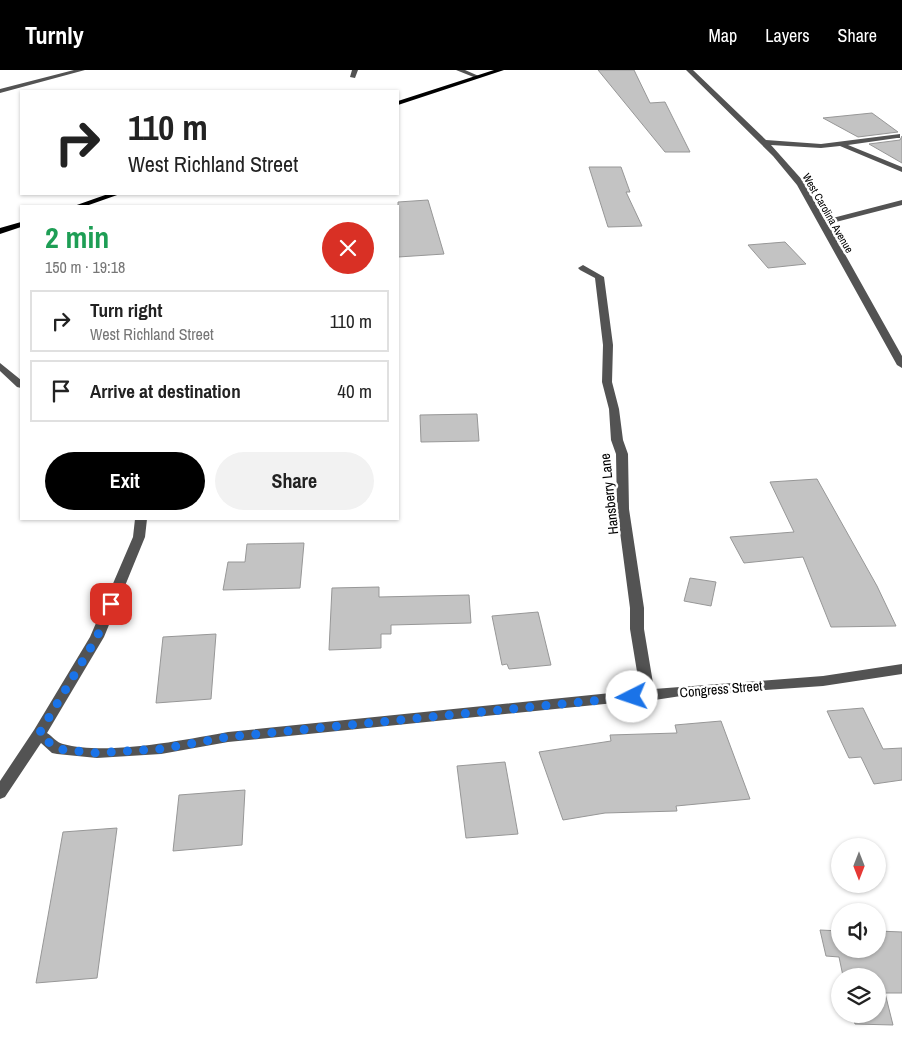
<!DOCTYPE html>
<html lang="en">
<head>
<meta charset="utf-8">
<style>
	:root { --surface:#fff; --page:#f2f2f2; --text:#222; --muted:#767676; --line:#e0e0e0; --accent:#000 }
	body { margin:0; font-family:"Archivo Narrow",sans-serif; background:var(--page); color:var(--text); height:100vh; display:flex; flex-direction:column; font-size:19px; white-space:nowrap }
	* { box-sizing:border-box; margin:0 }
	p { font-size:16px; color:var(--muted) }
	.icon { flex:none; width:28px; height:28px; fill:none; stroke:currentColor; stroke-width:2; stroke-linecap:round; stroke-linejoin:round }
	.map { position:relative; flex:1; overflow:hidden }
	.side { position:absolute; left:20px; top:135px; width:379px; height:315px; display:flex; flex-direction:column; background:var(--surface); border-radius:0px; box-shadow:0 1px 4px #0004 }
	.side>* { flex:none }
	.top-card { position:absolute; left:20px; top:20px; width:379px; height:105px; border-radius:0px; box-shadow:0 1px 4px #0004; background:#fff; color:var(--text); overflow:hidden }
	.needle { width:32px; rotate:180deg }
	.fabs { position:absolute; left:831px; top:768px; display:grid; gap:10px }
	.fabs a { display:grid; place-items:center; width:55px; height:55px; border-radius:50%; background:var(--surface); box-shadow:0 1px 4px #0004; font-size:25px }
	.pin { position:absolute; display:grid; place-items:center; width:42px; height:42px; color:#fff; margin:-21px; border-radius:10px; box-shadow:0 2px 8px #0006 }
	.me { position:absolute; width:55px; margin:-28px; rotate:266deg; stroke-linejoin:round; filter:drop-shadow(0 0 4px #0008) }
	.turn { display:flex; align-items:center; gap:18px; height:105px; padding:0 25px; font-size:22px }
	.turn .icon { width:65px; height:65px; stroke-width:2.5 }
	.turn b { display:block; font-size:35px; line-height:42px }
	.round { display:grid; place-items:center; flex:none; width:52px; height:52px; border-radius:26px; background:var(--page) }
	.headline { display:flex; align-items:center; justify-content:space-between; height:85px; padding:0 25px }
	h1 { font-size:30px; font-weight:800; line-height:38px; color:#1e9e55 }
	.primary-button { display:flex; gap:10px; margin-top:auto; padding:10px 25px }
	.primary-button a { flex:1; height:58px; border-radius:30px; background:var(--accent); color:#fff; font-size:20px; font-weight:800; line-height:58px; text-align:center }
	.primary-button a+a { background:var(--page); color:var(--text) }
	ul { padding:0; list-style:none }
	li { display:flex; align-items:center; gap:15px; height:62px; margin:0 10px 8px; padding:0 15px; border:2px solid var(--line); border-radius:0px }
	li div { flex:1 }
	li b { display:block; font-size:19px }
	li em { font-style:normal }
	header { display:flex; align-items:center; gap:30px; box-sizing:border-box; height:70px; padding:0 25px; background:var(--accent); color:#fff }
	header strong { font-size:24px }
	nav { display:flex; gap:28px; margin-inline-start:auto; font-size:18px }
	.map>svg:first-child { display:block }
	.building { fill:#c3c3c3; stroke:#979797 }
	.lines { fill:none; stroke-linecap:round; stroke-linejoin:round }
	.minor { fill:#535353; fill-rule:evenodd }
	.major { fill:#000; fill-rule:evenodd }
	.route { stroke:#1a73e8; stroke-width:9; stroke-dasharray:0 16.2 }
	.labels { text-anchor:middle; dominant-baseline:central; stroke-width:5; stroke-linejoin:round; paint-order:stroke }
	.far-street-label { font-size:11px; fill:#000; stroke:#fff }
	.street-label { font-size:14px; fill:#000; stroke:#fff }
</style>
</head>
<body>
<header>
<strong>Turnly</strong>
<nav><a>Map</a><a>Layers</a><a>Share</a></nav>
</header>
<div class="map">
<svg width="902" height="968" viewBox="0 0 902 968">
	<rect width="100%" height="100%" fill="#fff"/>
	<!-- building -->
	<path class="building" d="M598,0h36l16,33 15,-1 25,50h-25z
		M872,43l26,19 -40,5 -35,-19z
		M902,66v27l-33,-19 31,-4z
		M589,97h32l9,25h-4l16,34 -34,1z
		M428,130l16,54 -46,3v-55z
		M785,172l21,22 -38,4 -20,-23z
		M477,344l2,27 -58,1 -1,-27z
		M817,409l60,107 19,40 -65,1 -28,-70 -59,6 -14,-26 64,-5 -24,-50z
		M304,473l-4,45 -77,2 5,-28h17l2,-18z
		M690,508l26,4 -5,24 -27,-5z
		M379,517v10l90,-2 2,28 -80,2v9h-10v14l-52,2 3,-62z
		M538,542l13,53 -42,4 -2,-5 -5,1 -10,-49z
		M216,564l-5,65 -55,4 7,-66z
		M863,638l20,41 19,-1v32l-28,4 -13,-27 -12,1 -22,-47z
		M721,651l29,78 -74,7 1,5 -72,2 -42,7 -24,-68 72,-11 -1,-6 67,-2 -2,-8z
		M505,692l13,72 -52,4 -9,-72z
		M245,720l-3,55 -69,6 6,-56z
		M117,758l-20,150 -61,5 27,-151z
		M820,860l20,1v18h38v-18l24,1v61h-17l8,32 -38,-1 -3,-10h26v-38h-35l-4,-19 -13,-1z"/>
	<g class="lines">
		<!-- minor -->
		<path class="minor" d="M74,0h11l-85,23v-4z
			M352,0h6l-3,8 -5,-1z
			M456,0h9l16,7 -5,1z
			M686,0h7l73,70 55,4 79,-10v4h-3l-49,7 54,22v5l-62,-26 -19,2 -50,-3 33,37 21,38 77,-20v5l-74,19 74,132v12l-5,-3 -100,-180 -24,-29z
			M583,195l21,12 9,68 -1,37 7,27 4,31 5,14 1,55 15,99v21l10,60 169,-13 79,-12v10l-79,12 -142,10 -33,5 -4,-1 -416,42 -67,12 -64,4 -40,-4 -5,-1 -11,-10 -36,54 -5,2v-18l34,-51 56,-93 43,-100 2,-18h12l-2,18 -41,100 -57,96c5,3 10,10 16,11 44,12 120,-4 165,-12l412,-42 -10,-61v-21l-13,-99 -1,-55 -5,-14 -2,-31 -7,-27 1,-37 -8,-67 -15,-8 -2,-2z
			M0,293l21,17v8l-4,-1 -17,-16z"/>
		<!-- major -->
		<path class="major" d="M494,0h10l-106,35v-4z
			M108,124h12l-34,12h-12z
			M21,152v5l-21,7v-6z"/>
	</g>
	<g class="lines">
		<!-- route -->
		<path class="route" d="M111,534l-14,33 -58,97 18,15 40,4 64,-4 67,-12 404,-40"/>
	</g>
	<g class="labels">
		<!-- far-street labels -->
		<g class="far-street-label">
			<text transform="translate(828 143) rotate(60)">West Carolina Avenue</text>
		</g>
		<!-- street labels -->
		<g class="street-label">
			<text transform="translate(609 424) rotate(-96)">Hansberry Lane</text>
			<text transform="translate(721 619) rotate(-5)">Congress Street</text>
		</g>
	</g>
</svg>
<div class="fabs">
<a><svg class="needle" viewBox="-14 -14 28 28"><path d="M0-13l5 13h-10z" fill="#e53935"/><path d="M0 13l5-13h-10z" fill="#767676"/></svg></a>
<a><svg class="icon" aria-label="sound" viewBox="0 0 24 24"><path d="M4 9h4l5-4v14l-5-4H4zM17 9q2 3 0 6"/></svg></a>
<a><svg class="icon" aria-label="layers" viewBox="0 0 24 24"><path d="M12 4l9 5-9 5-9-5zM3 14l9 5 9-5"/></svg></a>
</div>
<div class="pin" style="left:111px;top:534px;background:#d93025"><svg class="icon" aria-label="arrive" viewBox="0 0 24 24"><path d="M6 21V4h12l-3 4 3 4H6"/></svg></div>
<svg class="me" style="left:632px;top:627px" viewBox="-20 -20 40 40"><circle r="19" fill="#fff"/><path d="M0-13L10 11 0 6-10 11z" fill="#1a73e8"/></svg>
<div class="top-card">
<div class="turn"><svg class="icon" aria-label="right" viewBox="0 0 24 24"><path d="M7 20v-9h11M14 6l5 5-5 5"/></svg><div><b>110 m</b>West Richland Street</div></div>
</div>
<section class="side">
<div class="headline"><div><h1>2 min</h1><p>150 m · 19:18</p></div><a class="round" style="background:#d93025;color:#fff"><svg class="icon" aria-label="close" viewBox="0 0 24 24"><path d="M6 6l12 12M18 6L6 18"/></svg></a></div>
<ul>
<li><svg class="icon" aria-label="right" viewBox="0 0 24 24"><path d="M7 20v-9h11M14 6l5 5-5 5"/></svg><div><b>Turn right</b><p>West Richland Street</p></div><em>110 m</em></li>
<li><svg class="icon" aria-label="arrive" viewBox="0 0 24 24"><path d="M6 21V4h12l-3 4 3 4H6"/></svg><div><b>Arrive at destination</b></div><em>40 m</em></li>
</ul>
<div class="primary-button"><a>Exit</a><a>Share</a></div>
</section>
</div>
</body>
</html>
